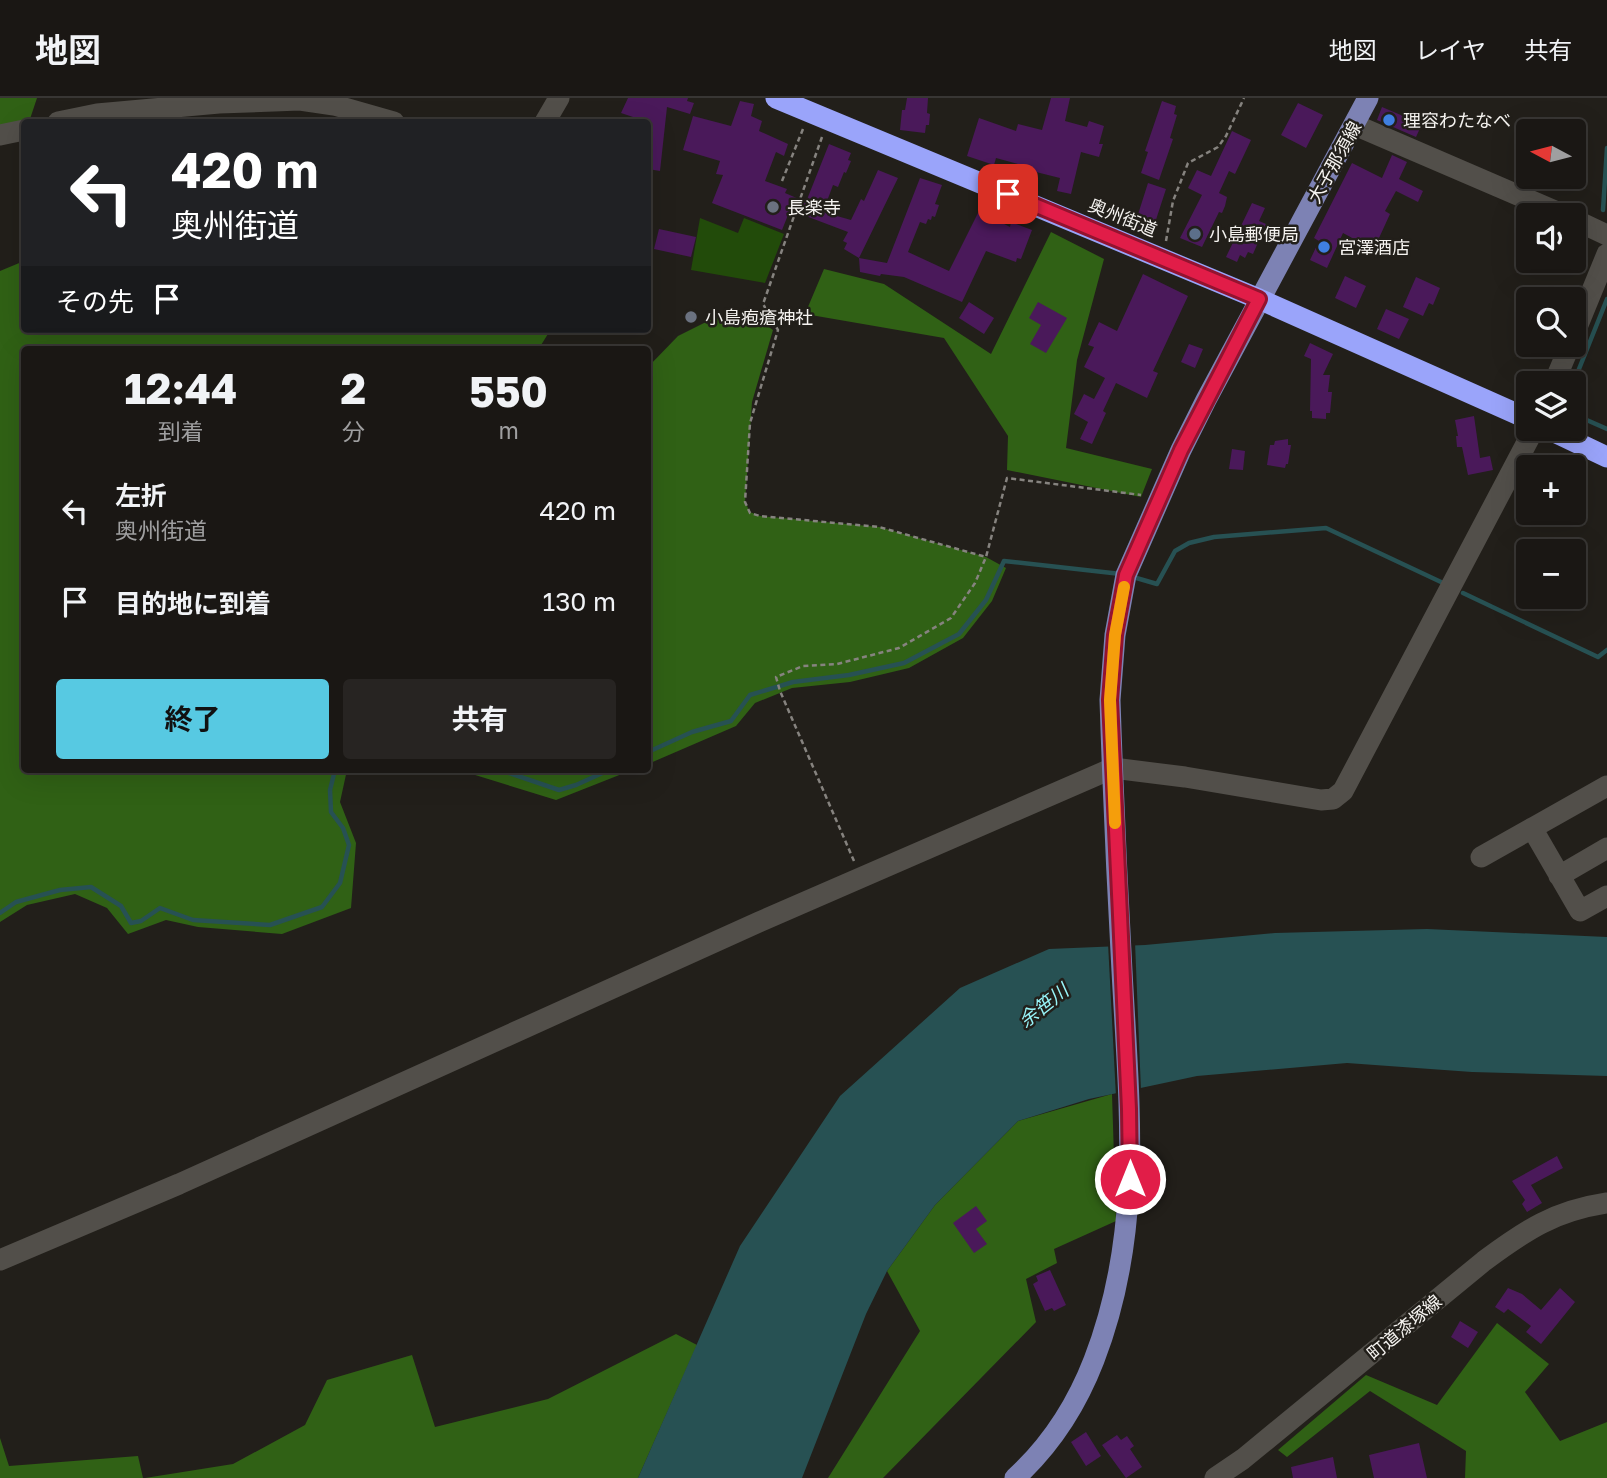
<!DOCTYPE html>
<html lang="ja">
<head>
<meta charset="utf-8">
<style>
	:root { --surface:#1a1714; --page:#272422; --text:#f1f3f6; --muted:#9f9fa0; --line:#383634; --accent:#57c9e2 }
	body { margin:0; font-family:"Golos Text","Noto Sans JP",sans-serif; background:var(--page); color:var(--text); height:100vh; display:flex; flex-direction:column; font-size:26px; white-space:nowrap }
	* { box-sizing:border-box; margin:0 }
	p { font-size:23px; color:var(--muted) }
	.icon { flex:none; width:38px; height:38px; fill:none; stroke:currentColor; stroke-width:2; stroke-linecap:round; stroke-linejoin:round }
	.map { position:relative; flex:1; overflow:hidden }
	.sheet { position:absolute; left:21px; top:248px; width:630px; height:427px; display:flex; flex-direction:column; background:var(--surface); border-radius:7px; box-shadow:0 7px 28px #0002,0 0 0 2px var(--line) }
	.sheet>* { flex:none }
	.banner { position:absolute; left:21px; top:21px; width:630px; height:214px; border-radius:7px; box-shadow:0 7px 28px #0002,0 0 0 2px var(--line); background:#202124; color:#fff; overflow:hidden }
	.needle { width:46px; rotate:277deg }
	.buttons { position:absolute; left:1516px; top:21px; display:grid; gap:14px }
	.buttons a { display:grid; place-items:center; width:70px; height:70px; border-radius:7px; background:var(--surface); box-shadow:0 7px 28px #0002,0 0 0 2px var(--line); font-size:35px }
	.pin { position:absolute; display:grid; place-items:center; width:60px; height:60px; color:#fff; margin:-30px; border-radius:14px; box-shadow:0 4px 10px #0006 }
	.me { position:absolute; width:77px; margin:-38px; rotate:0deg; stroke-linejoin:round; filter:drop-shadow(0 0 5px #0008) }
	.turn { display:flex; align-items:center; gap:24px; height:147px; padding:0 35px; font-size:32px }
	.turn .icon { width:91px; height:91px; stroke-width:2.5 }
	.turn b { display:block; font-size:49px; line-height:60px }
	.then { display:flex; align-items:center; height:66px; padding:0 35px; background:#0003; gap:14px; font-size:26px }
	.eta { display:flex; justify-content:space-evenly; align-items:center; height:119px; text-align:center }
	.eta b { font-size:42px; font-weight:700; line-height:49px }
	.primary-button { display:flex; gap:14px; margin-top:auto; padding:14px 35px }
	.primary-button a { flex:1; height:80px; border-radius:7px; background:var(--accent); color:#111; font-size:28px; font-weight:700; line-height:80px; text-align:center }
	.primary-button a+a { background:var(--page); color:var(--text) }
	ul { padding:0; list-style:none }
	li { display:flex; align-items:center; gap:21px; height:91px; padding:0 35px }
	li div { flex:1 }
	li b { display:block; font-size:26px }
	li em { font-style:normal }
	header { display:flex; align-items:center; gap:42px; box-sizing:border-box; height:98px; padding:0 35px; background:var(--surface); border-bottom:2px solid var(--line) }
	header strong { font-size:33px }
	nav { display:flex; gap:38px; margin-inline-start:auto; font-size:24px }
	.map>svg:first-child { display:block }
	.green { fill:#224b0a }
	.forest { fill:#306115 }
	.water { fill:#275153 }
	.pier { fill:#221f1a }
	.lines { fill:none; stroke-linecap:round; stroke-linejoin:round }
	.stream { stroke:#275153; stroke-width:4.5 }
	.building { fill:#4a195a }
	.path { stroke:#86837f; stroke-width:2.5; stroke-dasharray:5 3.5; stroke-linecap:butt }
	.minor { stroke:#524f4a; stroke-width:21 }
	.major { stroke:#7d82b4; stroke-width:21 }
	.highway { stroke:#9aa4fa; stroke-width:21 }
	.route-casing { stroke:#92132f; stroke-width:18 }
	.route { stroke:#e11d48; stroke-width:12 }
	.slow { stroke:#f59e0b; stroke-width:12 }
	.shop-dot { fill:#3f7fe0; stroke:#221f1a; stroke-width:2.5 }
	.worship-dot { fill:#6b7280; stroke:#221f1a; stroke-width:2.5 }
	.service-dot { fill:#5c6f8a; stroke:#221f1a; stroke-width:2.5 }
	.labels { text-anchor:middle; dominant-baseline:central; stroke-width:5; stroke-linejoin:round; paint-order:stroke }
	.poi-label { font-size:18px; fill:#f5f3f0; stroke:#221f1a; text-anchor:start }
	.street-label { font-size:18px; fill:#f5f3f0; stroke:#221f1a }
	.water-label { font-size:19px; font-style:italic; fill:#98f5f9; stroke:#221f1a }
</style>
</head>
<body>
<header>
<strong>地図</strong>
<nav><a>地図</a><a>レイヤ</a><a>共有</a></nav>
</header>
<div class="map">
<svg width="1607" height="1380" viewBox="0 0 1607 1380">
	<rect width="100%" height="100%" fill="#221f1a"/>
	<!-- green -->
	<path class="green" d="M700,120l38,15 6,-15 40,16 -19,49 -74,-13z"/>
	<!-- forest -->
	<path class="forest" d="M0,0h37l-7,21 -30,7z
		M1051,134l53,27 -27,101 -11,88 86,21 -11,28 -134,-27 1,-34 -64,-98 -139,-24 19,-45 60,15 107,70z
		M24,163v68h527l-13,21h-514v420h323l-7,32 16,41 -5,65 -69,26 -84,-7 -32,-7 -38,14 -21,-26 -32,-14 -48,11 -27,17v-651z
		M750,216l23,16 -21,72 -7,100 5,10 10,4 119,11 107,30 20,11 -14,33 -29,37 -54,30 -59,14 -58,6 -37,15 -19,23 -88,38v-397l30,-31 36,-18z
		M459,672h173l-76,30z
		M1112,996l4,127 -62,28 3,14 -31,16 10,43 -153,156h-55l92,-147 -33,-60 48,-66 83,-84z
		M1497,1225l52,41 -24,28 35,49 47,-19v56h-142l1,-27 -96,-60 -83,66 -9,-7 88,-75 71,30z
		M676,1236l21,11 -59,133h-493l88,-14 72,-39 22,-45 85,-25 23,72 113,-28z
		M0,1340l9,28 129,-10 5,22h-143z"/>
	<!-- water -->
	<path class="water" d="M1427,831l180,8v139l-135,-4 -125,-9 -150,13 -108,23 -71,22 -83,84 -48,66 -21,43 -64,164h-164l102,-232 100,-150 120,-108 89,-39 96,-4 130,-12z"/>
	<!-- pier -->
	<path class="pier" d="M1135,844l6,149 -25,6 -8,-154z"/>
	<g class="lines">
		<!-- stream -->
		<path class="stream" d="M1603,112l4,-62
			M1573,286l34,-85
			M1573,316l34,15
			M1133,479l24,7 18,-33 14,-8 25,-6 112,-9 115,54
			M1463,495l135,64 9,-7
			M648,654l44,-20 39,-11 19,-26 43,-13 56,-7 55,-12 55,-29 27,-34 18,-39 117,13
			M500,672l59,20 17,-5 33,-15
			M0,815l16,-11 44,-12 31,-3 30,19 10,17 10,-2 19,-13 33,12 77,5 52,-18 18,-24 9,-38 -6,-17 -12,-16 -1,-22 5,-20"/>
	</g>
	<!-- building -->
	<path class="building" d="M628,0h60l-1,3 7,2 -4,11 -23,-7 -7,64 -12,-2v-47l-27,-9z
		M907,0h21l-1,15 3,1 -1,11h-3l-1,8 -25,-3 2,-20h3z
		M1051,0h19l-5,23 22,6 2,-6 15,5 -5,18h4l-4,13 -18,-5 -10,42 -14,-3 3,-13 -28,-7 1,-3 -37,-10 -2,7 -27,-9 12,-38 37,13 2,-7 24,6z
		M740,3l14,3 -3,12 11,5 -3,10 29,13 -4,12 -8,-4 -11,29 22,8 -2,4 21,9 23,-58 22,9 -3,7 3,1 -5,12 -2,-1 -6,15 -5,-2 -10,27 28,8 10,-21 3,2 14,-31 20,8 -39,80 -15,-9 3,-6 -4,-2 5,-9 -58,-22 -8,20 -70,-27 11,-28 -7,-1 4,-13 -37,-11 10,-34 38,10z
		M1162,3l14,5 -2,8 3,1 -7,23 3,1 -14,41 -18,-7 7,-21 -3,-1z
		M1298,5l25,12 -17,33 -25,-13z
		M1382,9l40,17 -6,13 -39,-17z
		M1232,33l19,9 -16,34 -6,-3 -10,22 8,4 -2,9 -3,7 -3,-1 -17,35 -22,-9 22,-43 -14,-7 9,-18 14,6z
		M1392,57l15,7 -8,17 24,12 -5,11 -22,-11 -11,20 5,3 -11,24 5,2 -6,12 -35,-19 -16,35 -17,-8 9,-19 -5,-3 38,-75 30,15z
		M920,80l22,7 -7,19 4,1 -4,12 -3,-1 -1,4 -3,-1 -2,5 -6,-2 -12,30 41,19 30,-60 31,16 1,-5 21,8 -11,29 -4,-1 -1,4 -30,-11 -24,51 -58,-25 -23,-3 -1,2 -20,-4 -1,-14 28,5z
		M1148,85l18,6 -14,43 -18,-5z
		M1252,105l13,5 -6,13 7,3 -13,30 -5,-2 -3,6 -5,-3 -3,7 -11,-5z
		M659,131l37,8 -5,20 -37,-8z
		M1143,176l45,22 -35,75 5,2 -11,25 -31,-15 -13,28 3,2 -14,31 -12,-5 8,-17 -14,-8 10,-20 10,5 11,-21 -21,-11 10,-20 -6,-2 11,-23 18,9z
		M1345,178l21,10 -10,22 -21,-10z
		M1416,179l24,11 -7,17 -4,-2 -6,13 -20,-9z
		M969,204l25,16 -10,16 -25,-16z
		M1038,204l29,16 -21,35 -16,-9 11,-19 -12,-7z
		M1386,211l23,10 -10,20 -22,-10z
		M1310,245l23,11 -10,21h7l-2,17h4l-2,21h-4v6l-14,-1v-7h-2l1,-52 -7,-3z
		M1189,246l14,5 -8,19 -14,-6z
		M1474,318l6,42 10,-2 3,14 -25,5 -6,-28h-5l-1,-11h2l-3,-16z
		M1288,341v6h3l-3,19h-2l-1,4 -18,-3 3,-20h4l1,-4z
		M1232,351l13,2 -2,19 -14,-1z
		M1557,1058l6,12 -32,17 11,18 -15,9 -5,-8 3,-4 -13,-19z
		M976,1108l11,15 -11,8 11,15 -13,9 -21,-30z
		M1050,1172l16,35 -12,6 -2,-3 -7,3 -12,-27 5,-3 -2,-5z
		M1508,1190l14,6 19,16 19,-22 15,14 -34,42 -15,-12 5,-6 -23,-17 -4,4 -9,-6z
		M1460,1223l18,11 -10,16 -17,-11z
		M1086,1334l15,24 -15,10 -15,-24z
		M1117,1337l4,5 6,-4 7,10 -4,3 12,18 -16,11 -24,-33z
		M1419,1345l8,35h-53l-5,-23z
		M1333,1359l4,21h-44l-2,-11z"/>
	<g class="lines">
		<!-- path -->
		<path class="path" d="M822,39l-59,167 15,26 -28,93 -5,79 5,11 10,3 119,11 107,30 21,-79 134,17
			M782,83l21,-52
			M1166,143l7,-40 15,-38 30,-16 8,-11 18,-38
			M854,763l-74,-170 -4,-14 27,-11 34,-2 62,-16 52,-30 24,-35 11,-26"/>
		<!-- minor -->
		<path class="minor" d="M58,24l39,-8 122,-11 81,-3 34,5 60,17
			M545,24l14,-24
			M1355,27l209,90
			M0,37l24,-5
			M1573,121l34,16
			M1573,239l34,-83
			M1554,285l16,-38
			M1532,730l48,83 27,-15
			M1481,759l126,-71
			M1559,778l48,-28
			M0,1162l179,-76 580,-262 354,-154 72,9 136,23 12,-1 10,-8 191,-362
			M1215,1380l28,-19 241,-198c42,-31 70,-50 123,-58"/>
		<!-- major -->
		<path class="major" d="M1015,1380c35,-32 62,-74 79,-118 50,-129 35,-255 28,-389 -5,-90 -9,-180 -12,-271l5,-65 11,-60 55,-125 25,-50 162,-302"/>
		<!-- highway -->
		<path class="highway" d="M776,0l483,201 269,120
			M1548,331l59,28"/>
	</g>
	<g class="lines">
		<!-- route casing -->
		<g class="route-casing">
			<path id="route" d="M1008,96l251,105 -78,151 -55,125 -11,60 -5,65 19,409 1,70"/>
		</g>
		<!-- route -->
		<use href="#route" class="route"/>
		<!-- slow -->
		<path class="slow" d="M1115,725l-5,-123 5,-65 9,-48"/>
	</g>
	<!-- markers -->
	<g class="shop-dot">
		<circle cx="1389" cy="22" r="7"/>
		<circle cx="1324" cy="149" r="7"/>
	</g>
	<g class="worship-dot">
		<circle cx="773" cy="109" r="7"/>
		<circle cx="691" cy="219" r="7"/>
	</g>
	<circle class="service-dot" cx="1195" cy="136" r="7"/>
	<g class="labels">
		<!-- poi labels -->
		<g class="poi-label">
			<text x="1403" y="22">理容わたなべ</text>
			<text x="787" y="109">長楽寺</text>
			<text x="1209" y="136">小島郵便局</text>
			<text x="1338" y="149">宮澤酒店</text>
			<text x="705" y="219">小島疱瘡神社</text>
		</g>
		<!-- street labels -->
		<g class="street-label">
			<text transform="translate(1334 64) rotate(-61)">大子那須線</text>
			<text transform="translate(1123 119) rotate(22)">奥州街道</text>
			<text transform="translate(1404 1229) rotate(-40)">町道漆塚線</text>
		</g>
		<!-- water labels -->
		<g class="water-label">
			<text transform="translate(1043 907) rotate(-38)">余笹川</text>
		</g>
	</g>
</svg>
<div class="buttons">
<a><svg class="needle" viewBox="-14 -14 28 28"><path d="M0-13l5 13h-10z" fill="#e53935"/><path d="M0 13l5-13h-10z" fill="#9f9fa0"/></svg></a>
<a><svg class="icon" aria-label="sound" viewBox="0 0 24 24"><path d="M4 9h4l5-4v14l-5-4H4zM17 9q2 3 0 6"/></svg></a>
<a><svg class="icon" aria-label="search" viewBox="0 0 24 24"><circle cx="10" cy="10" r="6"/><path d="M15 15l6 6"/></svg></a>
<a><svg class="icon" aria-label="layers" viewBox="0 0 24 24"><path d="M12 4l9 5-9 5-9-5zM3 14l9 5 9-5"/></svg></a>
<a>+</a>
<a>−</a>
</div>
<div class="pin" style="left:1008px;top:96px;background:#d93025"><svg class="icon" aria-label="arrive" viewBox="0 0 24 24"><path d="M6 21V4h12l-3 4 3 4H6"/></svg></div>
<svg class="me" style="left:1130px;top:1081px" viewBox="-20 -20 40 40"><circle r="17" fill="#e11d48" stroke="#fff" stroke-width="3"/><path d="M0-11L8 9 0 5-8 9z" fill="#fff"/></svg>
<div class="banner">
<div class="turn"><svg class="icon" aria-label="left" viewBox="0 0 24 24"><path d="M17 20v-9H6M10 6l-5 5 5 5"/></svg><div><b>420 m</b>奥州街道</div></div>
<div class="then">その先<svg class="icon" aria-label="arrive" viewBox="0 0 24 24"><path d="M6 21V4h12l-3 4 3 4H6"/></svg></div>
</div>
<section class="sheet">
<div class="eta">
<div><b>12:44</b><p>到着</p></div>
<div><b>2</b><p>分</p></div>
<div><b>550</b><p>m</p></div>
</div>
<ul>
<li><svg class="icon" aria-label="left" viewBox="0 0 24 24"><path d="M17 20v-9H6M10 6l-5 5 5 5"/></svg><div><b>左折</b><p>奥州街道</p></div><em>420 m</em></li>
<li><svg class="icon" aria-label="arrive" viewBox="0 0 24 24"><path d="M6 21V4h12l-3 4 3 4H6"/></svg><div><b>目的地に到着</b></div><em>130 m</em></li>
</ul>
<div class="primary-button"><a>終了</a><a>共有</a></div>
</section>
</div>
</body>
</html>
